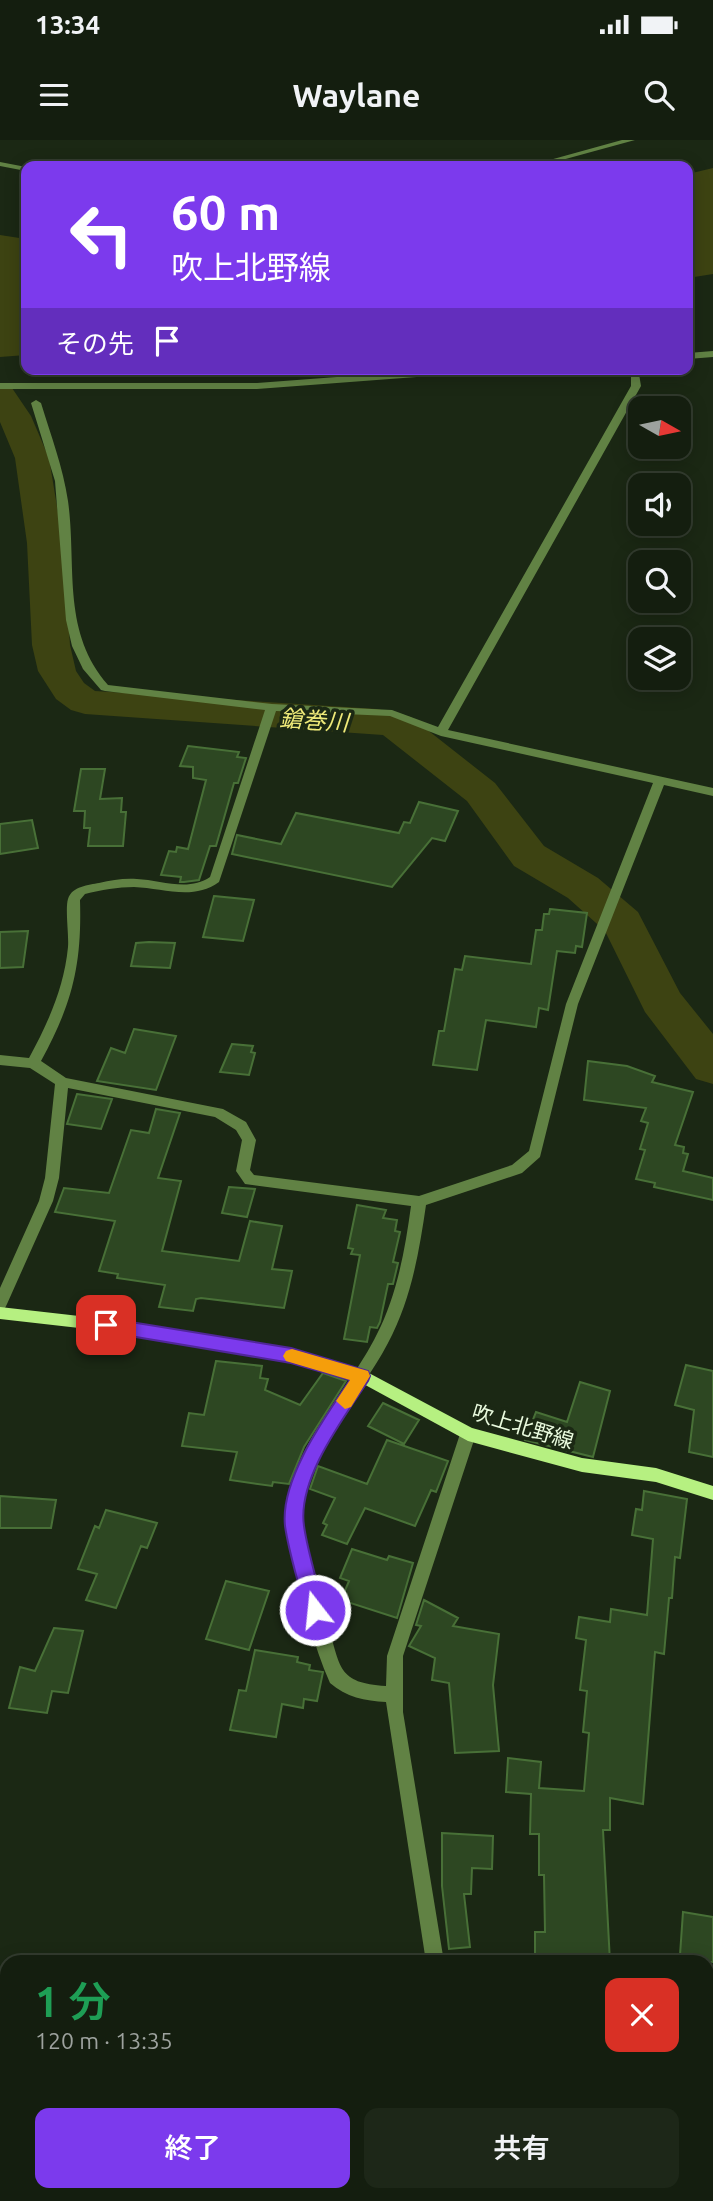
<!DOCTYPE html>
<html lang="ja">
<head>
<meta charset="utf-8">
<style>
	:root { --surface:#141e0f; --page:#1d2718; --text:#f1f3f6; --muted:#9da29e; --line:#333c2f; --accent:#7c3aed }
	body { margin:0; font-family:Ubuntu,"Noto Sans JP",sans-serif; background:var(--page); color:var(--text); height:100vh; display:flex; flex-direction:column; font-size:26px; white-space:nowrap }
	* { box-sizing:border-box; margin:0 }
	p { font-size:23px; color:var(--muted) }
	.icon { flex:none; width:38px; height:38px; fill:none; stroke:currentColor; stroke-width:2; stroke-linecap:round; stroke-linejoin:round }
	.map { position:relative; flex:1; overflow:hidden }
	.sheet { position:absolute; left:0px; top:1815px; width:714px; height:247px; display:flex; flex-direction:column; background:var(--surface); border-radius:21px 21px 0 0; box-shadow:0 4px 18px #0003,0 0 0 2px var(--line) }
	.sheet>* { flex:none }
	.hud { position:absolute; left:21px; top:21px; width:672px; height:214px; border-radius:14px; box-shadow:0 4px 18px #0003,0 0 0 2px var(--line); background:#7c3aed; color:#fff; overflow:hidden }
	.needle { width:46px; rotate:99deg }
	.fabs { position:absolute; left:628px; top:256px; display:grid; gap:14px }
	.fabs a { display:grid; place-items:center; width:63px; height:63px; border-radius:14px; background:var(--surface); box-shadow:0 4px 18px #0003,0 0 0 2px var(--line); font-size:35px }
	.pin { position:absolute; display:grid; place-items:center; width:60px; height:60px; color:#fff; margin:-30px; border-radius:14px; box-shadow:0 4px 10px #0006 }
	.me { position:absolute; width:77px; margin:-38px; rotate:344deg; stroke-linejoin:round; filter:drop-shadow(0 0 5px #0008) }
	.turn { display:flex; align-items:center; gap:24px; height:147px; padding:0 35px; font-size:32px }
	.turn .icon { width:91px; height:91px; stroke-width:2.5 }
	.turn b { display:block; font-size:49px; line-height:60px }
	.then { display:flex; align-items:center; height:66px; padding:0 35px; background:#0003; gap:14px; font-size:26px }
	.round { display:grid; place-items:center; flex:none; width:74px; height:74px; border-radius:14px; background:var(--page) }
	.head { display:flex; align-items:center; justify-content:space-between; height:119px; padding:0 35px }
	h1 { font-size:42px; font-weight:600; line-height:52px; color:#1e9e55 }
	.action { display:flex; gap:14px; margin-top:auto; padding:14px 35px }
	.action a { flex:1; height:80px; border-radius:14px; background:var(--accent); color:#fff; font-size:28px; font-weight:600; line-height:80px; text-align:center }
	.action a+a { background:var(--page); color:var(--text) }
	.status { display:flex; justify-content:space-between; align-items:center; height:49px; padding:0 35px; background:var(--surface); direction:ltr }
	.status svg { height:19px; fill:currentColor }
	header { display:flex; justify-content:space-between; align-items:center; height:91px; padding:0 35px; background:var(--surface); font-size:32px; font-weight:600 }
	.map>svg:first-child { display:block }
	.water { fill:#3d4312 }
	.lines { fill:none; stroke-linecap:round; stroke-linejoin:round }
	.river { fill:#3d4312; fill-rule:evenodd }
	.building { fill:#2d4722; stroke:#487037; stroke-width:2 }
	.street { fill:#618244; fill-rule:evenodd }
	.secondary { fill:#b6f081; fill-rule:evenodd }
	.route { fill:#7c3aed; stroke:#51269a; stroke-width:2 }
	.slow { fill:#f59e0b }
	.labels { text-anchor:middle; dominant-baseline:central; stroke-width:7; stroke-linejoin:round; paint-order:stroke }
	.street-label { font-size:21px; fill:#eafbdf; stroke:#1b2814 }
	.water-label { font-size:23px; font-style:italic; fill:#efea79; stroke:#1b2814 }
</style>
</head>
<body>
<div class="status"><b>13:34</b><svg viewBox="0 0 49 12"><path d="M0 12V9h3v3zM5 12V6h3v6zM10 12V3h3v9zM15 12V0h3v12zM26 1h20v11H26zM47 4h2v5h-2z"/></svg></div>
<header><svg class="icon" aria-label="menu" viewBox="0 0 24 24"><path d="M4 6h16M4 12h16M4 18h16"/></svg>Waylane<svg class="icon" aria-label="search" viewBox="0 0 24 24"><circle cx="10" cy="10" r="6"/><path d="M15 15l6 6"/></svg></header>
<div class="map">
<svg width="713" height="2061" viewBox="0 0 713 2061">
	<rect width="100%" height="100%" fill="#1b2814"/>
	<!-- water -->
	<path class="water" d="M713,28v106l-25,4v-104z
		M0,95l26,4v116l-26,2z"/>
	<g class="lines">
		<!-- river -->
		<path class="river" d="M0,245l12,3 19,28 18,42 14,85 7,102 6,26 8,12 11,8 282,18 34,8 84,66 49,63 54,32 40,34 42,81 33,41v50l-17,-5 -51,-67 -40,-81 -37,-33 -54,-32 -47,-65 -84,-66 -298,-21 -14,-4 -15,-11 -18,-28 -6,-26 -5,-102 -12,-85 -15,-36z"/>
	</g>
	<!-- building -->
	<path class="building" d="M188,606l51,6 -2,5 9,1 -8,25h-4l-18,63h-6l-11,34 -15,2h-4l1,-5 -20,-2 8,-24 7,1 1,-5 11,2 18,-69 -13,-2v-11l-13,-1z
		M81,629h24l-5,30 22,-1 -1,14h5l-3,34h-35l2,-18h-6l1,-17h-11z
		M419,662l39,9 -13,30 -13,-3 -40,49 -160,-33 5,-19 44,9 15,-31 103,20 5,-11 6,1z
		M32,680l6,28 -38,6v-30z
		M214,756l40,4 -11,41 -40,-4z
		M550,769l37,4 -5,34 -6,-1 -1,7 -18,-2 -9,59 -9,-2 -3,19 -50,-7 -9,50 -44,-5 6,-34h5l11,-62 7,1 3,-14 66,8 5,-34h6l2,-16h5z
		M28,791l-5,36 -23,1v-36z
		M149,802l26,1 -5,25 -39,-2 5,-23z
		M134,889l42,7 -20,54 -59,-9 14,-33 14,5z
		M232,904l21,2 -2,6 4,1 -6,22 -29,-3z
		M588,921l39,5 28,10 -3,6 41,10 -18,53 9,2 -1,6 5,1 -5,17 30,7v22l-59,-13 1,-4 -19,-4 9,-29 -5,-1 8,-26 -7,-2 5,-13 -62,-8z
		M77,954l35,5 -11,30 -34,-5z
		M156,969l24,4 -22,65 23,3 -19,70 77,10 11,-40 32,5 -10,43 20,2 -8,37 -83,-10 -5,1 -3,12 -34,-4 6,-22 -48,-7 1,-4 -19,-3 16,-50 -60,-9 9,-24 45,5 22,-63 18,3z
		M229,1047l26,2 -8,28 -25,-4z
		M357,1065l29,5 -3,8 14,2 -2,11 5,1 -7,30 5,1 -5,21h-5l-8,38 -3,6 -7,-1 -3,15 -23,-3 16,-84 -9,-1 2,-5 -5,-1z
		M216,1221l46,5 -2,12 8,1 -3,11 35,15 23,-32 23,8 -42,66 -15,37 -16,-2 -1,4 -42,-6 7,-28 -55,-6 7,-33 15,2z
		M686,1225l27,6v86l-24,-5 5,-42 -19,-5z
		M580,1242l30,9 -17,66 -68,-17 11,-28 31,10z
		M383,1263l36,17 -15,24 -36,-18z
		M387,1300l61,21 -12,31 -5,-2 -16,36 -50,-18 -18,36 -25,-9 5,-10 -4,-2 12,-25 -25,-9 8,-23 49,18z
		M644,1351l43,8 -7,59 -5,-1 -3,41h-3l-5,56 -9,-2 -12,152 -33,-6v32h-7l7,132 -75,-4v-26h10l-1,-57h-5v-41h-9l1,-40 -25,-2 2,-34 33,4 -2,26 45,3 5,-58 -6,-1 4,-41 -7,-1 6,-50 -10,-2 3,-21 31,5 1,-13 36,6 6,-76 -21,-4 4,-26 6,1z
		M0,1356l56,4 -5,28h-51z
		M106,1370l51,13 -10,25 -6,-2 -25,62 -30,-8 11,-26 -19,-5 17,-43 4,2z
		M352,1409l35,11 2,-4 24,7 -16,55 -56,-18 8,-19 -9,-3z
		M226,1441l43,10 -20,59 -43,-11z
		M424,1460l34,18 -5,8 46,8 -6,51 6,66 -44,2 -6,-70 -17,-3 3,-22 -26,-12 12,-20 -5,-1z
		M54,1488l29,3 -15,62 -16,-2 -5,22 -38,-5 11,-41 15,4z
		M255,1510l43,7 -1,5 13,3 -1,5 14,2 -6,29 -13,-2 -1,9 -21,-4 -6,33 -46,-7 9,-40 7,1z
		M442,1693l51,3 -1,33 -20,-1 -1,26h-7l6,53 -21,2 -7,-63z
		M683,1772l30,5v45h-25l1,-5 -9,-2z"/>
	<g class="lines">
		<!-- street -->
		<path class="street" d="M622,0h13l-95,26h-12z
			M0,22l26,5v4l-26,-5z
			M713,211v6l-25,2v-6z
			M443,229h44l-4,3 -226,17h-257v-6h257z
			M524,229l104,1 11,4 2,12 -193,344 265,58v8l-49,-11 -86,219 -38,153 -18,16 -96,32c-7,48 -15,95 -38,138 -30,57 -85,111 -86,180 0,8 3,17 5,26 6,26 13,51 21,77 13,41 9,57 58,60l1,-30 73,-222 2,-5 6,-2 6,2 2,5 -73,222v56l41,250h-18l-40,-260c-21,-1 -40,-5 -56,-19 -17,-38 -27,-82 -36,-123 -3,-11 -8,-24 -8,-36 -1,-73 61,-129 91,-190 20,-39 28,-84 34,-128l-166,-22 -9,-13 6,-31 -6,-10 -21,-13 -147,-29 -9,90 -6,23 -46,103 -2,4 -5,2v-22l39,-87 6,-23 10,-94 -25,-16 -30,-3v-10l29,3c19,-35 35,-70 39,-111 1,-12 -3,-38 0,-48 4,-13 21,-14 31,-16 13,-3 25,-5 38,-4 23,1 52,13 73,-2l55,-167 -160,-19 -4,-1 -18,-21 -11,-23 -6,-26 -11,-139 -24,-78 5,-3 5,3c10,33 22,64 27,98 9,65 -7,130 40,184l164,19 120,6 46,17 193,-341v-9l-4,-1 -55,1 -44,-5zM276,571l114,5 51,20 212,47 -87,221 -37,147 -17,14 -93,31 -165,-21 -4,-5 6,-30 -10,-18 -23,-13 -157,-31 -25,-17c31,-57 41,-95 39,-161l5,-6c16,-4 33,-7 49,-7 29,1 59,14 85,-5z
			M707,1886h6v20h-6z
			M466,2054h20l1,7h-20z"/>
		<!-- secondary -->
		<path class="secondary" d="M0,1167l132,15 159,27 76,23 105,56 110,30 74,10 57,18v14l-57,-18 -74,-10 -114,-31 -110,-60 -67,-20 -159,-27 -132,-15z"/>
	</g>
	<!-- route -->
	<path class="route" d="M106,1178l185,30 77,23 2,5 -2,5c-25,38 -71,98 -64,145 4,28 14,57 20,84l-2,6 -7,3 -7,-3 -3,-6c-6,-27 -16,-56 -20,-84 -5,-47 40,-109 65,-146l-59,-17 -185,-31 -9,-7z"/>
	<!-- slow -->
	<path class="slow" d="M292,1209l76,22 2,5 -19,31 -6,2 -9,-8 14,-21 -64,-19 -3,-5 3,-5z"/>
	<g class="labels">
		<!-- street labels -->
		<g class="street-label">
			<text transform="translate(523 1286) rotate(17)">吹上北野線</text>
		</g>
		<!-- water labels -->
		<g class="water-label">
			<text transform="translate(314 580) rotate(4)">鎗巻川</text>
		</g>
	</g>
</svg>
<div class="fabs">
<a><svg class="needle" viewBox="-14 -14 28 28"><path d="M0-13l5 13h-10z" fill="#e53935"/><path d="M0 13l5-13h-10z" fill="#9da29e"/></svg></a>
<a><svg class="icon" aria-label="sound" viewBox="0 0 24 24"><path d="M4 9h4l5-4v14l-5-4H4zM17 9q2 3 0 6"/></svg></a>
<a><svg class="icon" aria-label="search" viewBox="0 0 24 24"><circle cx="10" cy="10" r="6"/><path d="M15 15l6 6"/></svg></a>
<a><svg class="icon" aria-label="layers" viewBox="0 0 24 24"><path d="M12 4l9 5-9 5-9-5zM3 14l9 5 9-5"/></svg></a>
</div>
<div class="pin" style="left:106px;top:1185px;background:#d93025"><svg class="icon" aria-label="arrive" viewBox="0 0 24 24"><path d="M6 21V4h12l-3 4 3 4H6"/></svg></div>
<svg class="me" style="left:315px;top:1470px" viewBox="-20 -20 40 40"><circle r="17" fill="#7c3aed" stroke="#fff" stroke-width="3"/><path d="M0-11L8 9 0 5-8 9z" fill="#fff"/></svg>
<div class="hud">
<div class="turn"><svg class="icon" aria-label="left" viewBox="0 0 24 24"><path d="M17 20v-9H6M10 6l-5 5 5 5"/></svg><div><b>60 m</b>吹上北野線</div></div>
<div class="then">その先<svg class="icon" aria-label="arrive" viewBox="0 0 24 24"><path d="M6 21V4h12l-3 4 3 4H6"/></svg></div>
</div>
<section class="sheet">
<div class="head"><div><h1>1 分</h1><p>120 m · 13:35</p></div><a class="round" style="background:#d93025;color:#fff"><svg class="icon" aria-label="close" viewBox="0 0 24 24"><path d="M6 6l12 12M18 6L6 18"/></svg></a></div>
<div class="action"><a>終了</a><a>共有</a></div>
</section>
</div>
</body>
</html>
